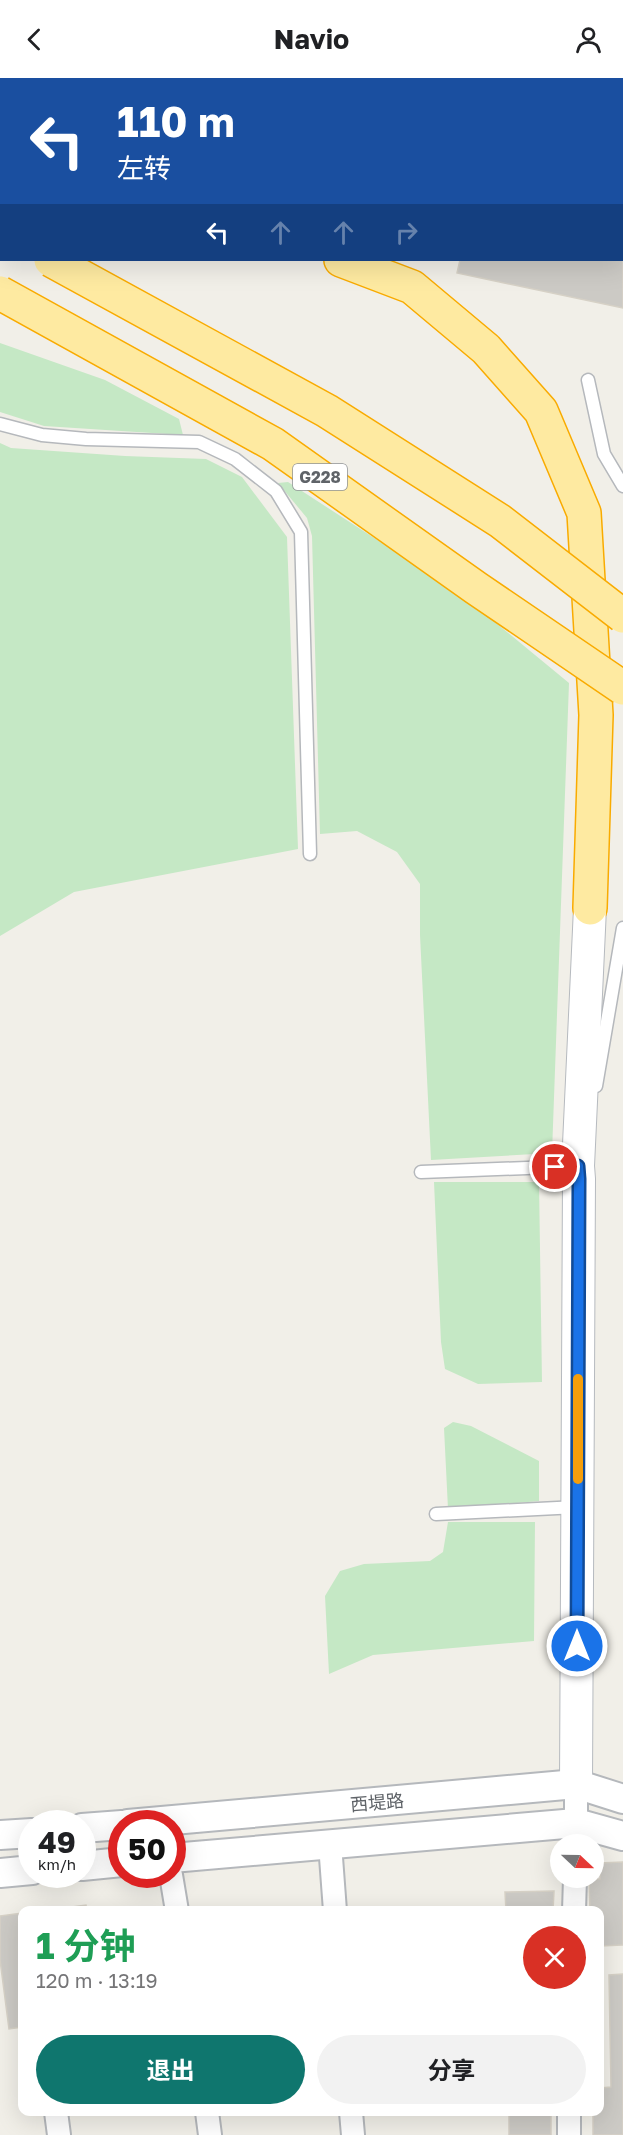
<!DOCTYPE html>
<html lang="zh">
<head>
<meta charset="utf-8">
<style>
	:root { --surface:#fff; --page:#f2f2f2; --text:#202124; --muted:#757577; --accent:#0f766e }
	body { margin:0; font-family:"Golos Text","Noto Sans SC",sans-serif; background:var(--page); color:var(--text); height:100vh; display:flex; flex-direction:column; font-size:22px; white-space:nowrap }
	* { box-sizing:border-box; margin:0 }
	p { font-size:20px; color:var(--muted) }
	.icon { flex:none; width:33px; height:33px; fill:none; stroke:currentColor; stroke-width:2; stroke-linecap:round; stroke-linejoin:round }
	.map { position:relative; flex:1; overflow:hidden }
	.side { position:absolute; left:18px; top:1828px; width:586px; height:210px; display:flex; flex-direction:column; background:var(--surface); border-radius:12px; box-shadow:0 6px 24px #0002 }
	.side>* { flex:none }
	.guide { position:absolute; left:0px; top:0px; width:624px; height:183px; box-shadow:0 6px 24px #0002; background:#1a4fa0; color:#fff; overflow:hidden }
	.needle { width:39px; rotate:112deg }
	.tools { position:absolute; left:550px; top:1756px; display:grid; gap:12px }
	.tools a { display:grid; place-items:center; width:54px; height:54px; border-radius:50%; background:var(--surface); box-shadow:0 6px 24px #0002; font-size:30px }
	.speed { position:absolute; left:18px; top:1732px; display:flex; gap:12px; font-size:30px; font-weight:700; text-align:center }
	.speed>* { display:grid; place-content:center; width:78px; height:78px; border-radius:50%; background:var(--surface); box-shadow:0 6px 24px #0002; line-height:1 }
	.speed small { font-size:15px; font-weight:400 }
	.speed .limit { border:9px solid #d22; background:#fff; color:#111 }
	.pin { position:absolute; display:grid; place-items:center; width:51px; height:51px; color:#fff; margin:-26px; border:3px solid #fff; border-radius:50%; box-shadow:0 2px 6px #0007 }
	.me { position:absolute; width:66px; margin:-33px; rotate:0deg; stroke-linejoin:round; filter:drop-shadow(0 0 4px #0008) }
	.turn { display:flex; align-items:center; gap:21px; height:126px; padding:0 18px; font-size:27px }
	.turn .icon { width:78px; height:78px; stroke-width:2.5 }
	.turn b { display:block; font-size:42px; line-height:51px }
	.lanes { display:flex; align-items:center; height:57px; padding:0 18px; background:#0003; justify-content:center; gap:30px; direction:ltr }
	.lanes .off { opacity:.35 }
	.round { display:grid; place-items:center; flex:none; width:63px; height:63px; border-radius:32px; background:var(--page) }
	.summary { display:flex; align-items:center; justify-content:space-between; height:102px; padding:0 18px }
	h1 { font-size:36px; font-weight:700; line-height:45px; color:#1e9e55 }
	.cta { display:flex; gap:12px; margin-top:auto; padding:12px 18px }
	.cta a { flex:1; height:69px; border-radius:36px; background:var(--accent); color:#fff; font-size:24px; font-weight:700; line-height:69px; text-align:center }
	.cta a+a { background:var(--page); color:var(--text) }
	header { display:flex; justify-content:space-between; align-items:center; height:78px; padding:0 18px; background:var(--surface); font-size:27px; font-weight:700 }
	.map>svg:first-child { display:block }
	.green { fill:#c5e8c5 }
	.building { fill:#cccac5; stroke:#d6d1c6; stroke-width:1.5 }
	.lines { fill:none; stroke-linecap:round; stroke-linejoin:round }
	.service-casing { stroke:#b5b8bc; stroke-width:15 }
	.minor-casing { stroke:#b5b8bc; stroke-width:26 }
	.tertiary-casing { stroke:#b5b8bc; stroke-width:32 }
	.secondary-casing { stroke:#b6babf; stroke-width:34 }
	.trunk-casing { stroke:#f9ab00; stroke-width:36 }
	.service { stroke:#fff; stroke-width:12 }
	.minor { stroke:#fff; stroke-width:22 }
	.tertiary { stroke:#fff; stroke-width:28 }
	.secondary { stroke:#fff; stroke-width:32 }
	.trunk { stroke:#feeaa1; stroke-width:33 }
	.trunk-bridge-casing { stroke:#f9ab00; stroke-width:36; stroke-linecap:butt }
	.trunk-bridge { stroke:#feeaa1; stroke-width:33 }
	.route-casing { stroke:#114b97; stroke-width:15 }
	.route { stroke:#1a73e8; stroke-width:10 }
	.slow { stroke:#f59e0b; stroke-width:10 }
	.labels { text-anchor:middle; dominant-baseline:central; stroke-width:5; stroke-linejoin:round; paint-order:stroke }
	.shield { fill:#fff; stroke:#8f9295; stroke-width:1.5 }
	.shield-label { font-size:16px; font-weight:bold; fill:#5f6368 }
	.street-label { font-size:18px; fill:#5f6368; stroke:#fff }
</style>
</head>
<body>
<header><svg class="icon" aria-label="back" viewBox="0 0 24 24"><path d="M15 5l-7 7 7 7"/></svg>Navio<svg class="icon" aria-label="person" viewBox="0 0 24 24"><circle cx="12" cy="8" r="4"/><path d="M4 21q1-7 8-7t8 7"/></svg></header>
<div class="map">
<svg width="623" height="2057" viewBox="0 0 623 2057">
	<rect width="100%" height="100%" fill="#f1efe8"/>
	<!-- green -->
	<path class="green" d="M0,265l105,37 74,39 4,16 -139,-9 -44,-14z
		M0,365l11,5 114,8 81,3 36,18 45,60 11,312 -224,43 -74,44z
		M288,404l174,113 107,88 -17,470 -121,7 -11,-225v-51l-23,-32 -40,-21 -37,3 -8,-298 -5,-18 -29,-35z
		M434,1104h105l3,200 -64,2 -33,-15 -4,-27z
		M453,1344l18,4 68,35v40l-91,8 -4,-81z
		M448,1444h87l-1,119 -161,14 -44,19 -4,-78 15,-25 24,-7 66,-3 13,-9z"/>
	<!-- building -->
	<path class="building" d="M623,123v107l-166,-35 3,-13h162z
		M623,1784v83l-23,1v-35h-10l-1,-32h11v-16z
		M554,1813l-1,20h-47l-1,-19z
		M86,1827l1,6h-45z
		M22,1835v114l-13,2 -9,-69v-44z
		M623,1896v161h-30v-23h7v-24l11,-1 -2,-112z
		M509,2034h42v23h-42z"/>
	<g class="lines">
		<!-- service casing -->
		<g class="service-casing">
			<path id="service" d="M588,302l16,74 19,32
				M0,346l42,11 44,4 113,3 36,17 41,32 25,41 9,322
				M596,1008l27,-158
				M421,1094l156,-6
				M436,1436l141,-7"/>
		</g>
		<!-- minor casing -->
		<g class="minor-casing">
			<path id="minor" d="M330,1766l5,67
				M576,1767v-61
				M171,1797l6,36
				M574,1833l1,-33
				M56,2034l3,23
				M207,2034l3,23
				M351,2034l2,23
				M569,2057v-23"/>
		</g>
		<!-- tertiary casing -->
		<g class="tertiary-casing">
			<path id="tertiary" d="M128,1746l448,-40 47,15
				M82,1750l40,-3
				M0,1757l32,-2
				M172,1780l404,-35 47,13
				M82,1788l40,-4
				M0,1795l32,-3"/>
		</g>
		<!-- secondary casing -->
		<g class="secondary-casing">
			<path id="secondary" d="M576,1706l3,-605 -1,-13 12,-258"/>
		</g>
		<!-- trunk casing -->
		<g class="trunk-casing">
			<path id="trunk" d="M0,74l2,1
				M0,157l2,1
				M341,182l71,27 74,62 55,62 43,102 12,202 -6,193"/>
		</g>
		<!-- service -->
		<use href="#service" class="service"/>
		<!-- minor -->
		<use href="#minor" class="minor"/>
		<!-- tertiary -->
		<use href="#tertiary" class="tertiary"/>
		<!-- secondary -->
		<use href="#secondary" class="secondary"/>
		<!-- trunk -->
		<use href="#trunk" class="trunk"/>
		<!-- trunk-bridge casing -->
		<g class="trunk-bridge-casing">
			<path id="trunk-bridge" d="M51,182l276,151 173,110 123,95
				M0,215l273,151 203,144 147,100"/>
		</g>
		<!-- trunk-bridge -->
		<use href="#trunk-bridge" class="trunk-bridge"/>
	</g>
	<g class="lines">
		<!-- route casing -->
		<g class="route-casing">
			<path id="route" d="M555,1089l23,-1 1,13 -2,467"/>
		</g>
		<!-- route -->
		<use href="#route" class="route"/>
		<!-- slow -->
		<path class="slow" d="M578,1401v-100"/>
	</g>
	<g class="labels">
		<!-- shield labels -->
		<rect class="shield" x="293" y="386" width="54" height="26" rx="4.5"/>
		<g class="shield-label">
			<text x="320" y="399">G228</text>
		</g>
		<!-- street labels -->
		<g class="street-label">
			<text transform="translate(377 1724) rotate(-5)">西堤路</text>
		</g>
	</g>
</svg>
<div class="tools">
<a><svg class="needle" viewBox="-14 -14 28 28"><path d="M0-13l5 13h-10z" fill="#e53935"/><path d="M0 13l5-13h-10z" fill="#757577"/></svg></a>
</div>
<div class="speed"><div>49<small>km/h</small></div><div class="limit">50</div></div>
<div class="pin" style="left:555px;top:1089px;background:#d93025"><svg class="icon" aria-label="arrive" viewBox="0 0 24 24"><path d="M6 21V4h12l-3 4 3 4H6"/></svg></div>
<svg class="me" style="left:577px;top:1568px" viewBox="-20 -20 40 40"><circle r="17" fill="#1a73e8" stroke="#fff" stroke-width="3"/><path d="M0-11L8 9 0 5-8 9z" fill="#fff"/></svg>
<div class="guide">
<div class="turn"><svg class="icon" aria-label="left" viewBox="0 0 24 24"><path d="M17 20v-9H6M10 6l-5 5 5 5"/></svg><div><b>110 m</b>左转</div></div>
<div class="lanes"><svg class="icon" aria-label="left" viewBox="0 0 24 24"><path d="M17 20v-9H6M10 6l-5 5 5 5"/></svg><svg class="icon off" aria-label="ahead" viewBox="0 0 24 24"><path d="M12 20V5M6 11l6-6 6 6"/></svg><svg class="icon off" aria-label="ahead" viewBox="0 0 24 24"><path d="M12 20V5M6 11l6-6 6 6"/></svg><svg class="icon off" aria-label="right" viewBox="0 0 24 24"><path d="M7 20v-9h11M14 6l5 5-5 5"/></svg></div>
</div>
<section class="side">
<div class="summary"><div><h1>1 分钟</h1><p>120 m · 13:19</p></div><a class="round" style="background:#d93025;color:#fff"><svg class="icon" aria-label="close" viewBox="0 0 24 24"><path d="M6 6l12 12M18 6L6 18"/></svg></a></div>
<div class="cta"><a>退出</a><a>分享</a></div>
</section>
</div>
</body>
</html>
